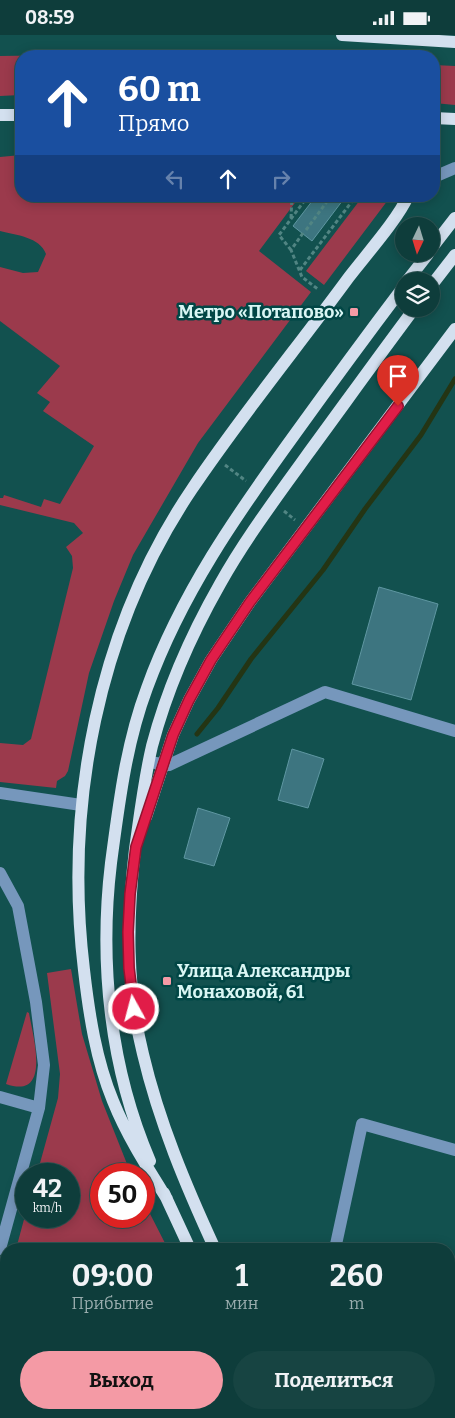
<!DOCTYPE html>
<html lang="ru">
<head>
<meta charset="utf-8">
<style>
	:root { --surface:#0e3d3b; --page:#174442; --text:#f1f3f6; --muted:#9baeaf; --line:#2e5655; --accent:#f49aa5 }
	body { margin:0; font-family:Bitter,serif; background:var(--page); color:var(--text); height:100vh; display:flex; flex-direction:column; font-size:19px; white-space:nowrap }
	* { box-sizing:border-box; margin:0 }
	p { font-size:16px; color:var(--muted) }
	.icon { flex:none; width:28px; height:28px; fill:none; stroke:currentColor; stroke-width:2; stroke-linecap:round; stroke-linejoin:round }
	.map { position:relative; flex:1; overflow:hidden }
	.sheet { position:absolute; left:0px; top:1208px; width:455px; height:176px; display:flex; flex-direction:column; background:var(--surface); border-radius:20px 20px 0 0; box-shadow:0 2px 12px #0003,0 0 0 1px var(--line) }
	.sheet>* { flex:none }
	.hud { position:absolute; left:15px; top:15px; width:425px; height:152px; border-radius:20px; box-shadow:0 2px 12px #0003,0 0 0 1px var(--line); background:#1a4fa0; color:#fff; overflow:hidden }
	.needle { width:32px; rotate:184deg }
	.controls { position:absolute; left:395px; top:182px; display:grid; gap:10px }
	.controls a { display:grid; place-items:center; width:45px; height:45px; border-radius:50%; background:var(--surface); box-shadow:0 2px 12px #0003,0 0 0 1px var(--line); font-size:25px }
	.speed { position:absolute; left:15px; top:1128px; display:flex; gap:10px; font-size:25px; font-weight:700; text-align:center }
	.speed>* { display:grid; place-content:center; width:65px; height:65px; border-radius:50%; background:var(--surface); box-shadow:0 2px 12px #0003,0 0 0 1px var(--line); line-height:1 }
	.speed small { font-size:12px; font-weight:400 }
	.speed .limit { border:8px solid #d22; background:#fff; color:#111 }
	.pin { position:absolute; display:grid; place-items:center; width:42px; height:42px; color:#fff; margin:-51px -21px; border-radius:50% 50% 50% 0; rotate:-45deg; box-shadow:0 0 5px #0007 }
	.pin .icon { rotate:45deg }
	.me { position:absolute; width:55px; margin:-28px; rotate:353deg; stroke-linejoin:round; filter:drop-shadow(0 0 4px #0008) }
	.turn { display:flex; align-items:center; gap:18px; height:105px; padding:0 20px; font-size:22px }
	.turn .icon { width:65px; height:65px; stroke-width:2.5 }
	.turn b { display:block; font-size:35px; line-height:42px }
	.lanes { display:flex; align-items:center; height:48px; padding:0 20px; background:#0003; justify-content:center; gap:25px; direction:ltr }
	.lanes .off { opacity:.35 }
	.eta { display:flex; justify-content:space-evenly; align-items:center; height:85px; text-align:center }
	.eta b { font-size:30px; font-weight:700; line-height:35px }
	.action { display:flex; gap:10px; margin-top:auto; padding:10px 20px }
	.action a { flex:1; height:58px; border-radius:30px; background:var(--accent); color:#111; font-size:20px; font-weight:700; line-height:58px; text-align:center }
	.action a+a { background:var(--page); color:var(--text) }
	.status { display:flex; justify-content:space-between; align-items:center; height:35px; padding:0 25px; background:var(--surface); direction:ltr }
	.status svg { height:14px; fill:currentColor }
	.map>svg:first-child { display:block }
	.green { fill:#9b3a4c }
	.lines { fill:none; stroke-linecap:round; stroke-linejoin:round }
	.stream { stroke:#243514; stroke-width:5 }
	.building { fill:#3d7580; stroke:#5f97a2 }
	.path { stroke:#518583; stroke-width:3; stroke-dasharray:4 2.5; stroke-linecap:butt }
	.minor { stroke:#7697bc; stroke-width:12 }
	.major { stroke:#d3e0ef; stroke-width:12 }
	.route-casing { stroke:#92132f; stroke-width:12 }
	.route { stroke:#e11d48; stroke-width:9 }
	.poi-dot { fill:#f49aa5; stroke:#014645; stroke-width:2 }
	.labels { text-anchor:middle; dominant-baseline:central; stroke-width:5; stroke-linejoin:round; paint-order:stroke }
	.poi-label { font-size:18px; font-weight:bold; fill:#d9f6f4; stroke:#014645; text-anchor:end }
</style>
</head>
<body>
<div class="status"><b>08:59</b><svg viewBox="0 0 49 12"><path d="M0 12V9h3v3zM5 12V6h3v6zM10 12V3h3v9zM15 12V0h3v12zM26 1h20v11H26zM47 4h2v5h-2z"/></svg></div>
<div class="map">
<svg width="455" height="1383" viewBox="0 0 455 1383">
	<rect width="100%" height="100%" fill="#12514f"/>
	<!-- green -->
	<path class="green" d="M69,20l175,1h16h-239v39l-21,1v-40z
		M434,30l21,1v39l-21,-2z
		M21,120v41h279l-41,55 52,41 -113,151 -65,112 -19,46 -25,72 -21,98 -3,5 -8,5 -1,7 -56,-6v-39l23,2 8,-6 42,-171 -1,-12 -6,-9 17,-14 -9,-10 -74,-18v-7h3l1,-3 37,12 3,-8 16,5 34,-58 -51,-35 7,-9 -13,-9 23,-27 -60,-45v-54l23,6 15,-1 8,-18c-6,-17 -30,-19 -46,-23v-74z
		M363,161h28l-67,89 -18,-14z
		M71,934l11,65 20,67 29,73h-30v42h43v-14l24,47h-152l10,-37v4h43v-42h-32l21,-76 2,-24 -13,-101z
		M27,977l2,1c4,24 23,87 -23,71z
		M6,1249v129h240l2,5h-248v-111z"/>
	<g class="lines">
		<!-- stream -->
		<path class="stream" d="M197,699l21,-26 33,-49 72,-89 42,-61 56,-74 34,-56"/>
	</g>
	<!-- building -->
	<path class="building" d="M316,161h30l-34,45 -19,-15z
		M379,552l59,17 -27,96 -59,-16z
		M292,714l32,10 -16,49 -30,-8z
		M198,773l32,10 -16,48 -30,-8z"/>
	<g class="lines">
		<!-- path -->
		<path class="path" d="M291,183l1,-22
			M306,195l25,-34
			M303,198l-12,17 11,27 17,13
			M291,215l-12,-15 29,-39
			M300,235l56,-74
			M225,430l21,16
			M284,476l11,9"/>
		<!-- minor -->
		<path class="minor" d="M434,142l21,-9
			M149,727l20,3 156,-73 130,39
			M0,758l81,12
			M0,838l18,33 18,96 8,63 -5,43 -39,141
			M0,1062l39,11
			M335,1214l27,-125 93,26"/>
		<!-- major -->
		<path class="major" d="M342,0l113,7
			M0,80h21
			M434,83l21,1
			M431,214l24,-31
			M407,246l21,-27
			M431,251l24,-31
			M146,782l27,-82 16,-35 22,-40 39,-58 205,-273
			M150,1126c-40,-93 -51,-198 -39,-298 8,-60 15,-119 36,-175 34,-94 90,-174 148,-254 36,-50 72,-99 109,-148
			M164,1158l26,56
			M167,1164c-20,-32 -40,-63 -54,-98 -17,-41 -24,-87 -29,-131 -20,-165 14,-342 108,-481 49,-73 105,-141 157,-212 16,-21 49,-58 59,-81
			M215,1214c-29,-63 -56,-127 -72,-195 -17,-68 -16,-136 -8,-205 5,-35 9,-69 17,-103 15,-57 39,-111 68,-162 25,-45 57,-87 87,-129 36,-49 71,-98 107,-146
			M266,1378l3,5
			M291,1378l3,5"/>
	</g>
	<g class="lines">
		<!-- route casing -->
		<g class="route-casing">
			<path id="route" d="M134,974l-5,-41 -1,-36 2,-38 6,-47 37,-112 16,-35 22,-40 39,-58 148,-196"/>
		</g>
		<!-- route -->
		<use href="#route" class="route"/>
	</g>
	<!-- markers -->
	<g class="poi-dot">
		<rect x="349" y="272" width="10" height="10" rx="2.5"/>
		<rect x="162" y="941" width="10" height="10" rx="2.5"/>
	</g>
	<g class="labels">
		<!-- poi labels -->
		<g class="poi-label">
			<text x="344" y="277">Метро «Потапово»</text>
			<text x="177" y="936" text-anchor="start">Улица Александры<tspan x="177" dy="21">Монаховой, 61</tspan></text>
		</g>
	</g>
</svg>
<div class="controls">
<a><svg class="needle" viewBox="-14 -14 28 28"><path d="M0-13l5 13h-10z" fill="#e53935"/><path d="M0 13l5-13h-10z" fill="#9baeaf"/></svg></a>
<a><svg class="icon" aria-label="layers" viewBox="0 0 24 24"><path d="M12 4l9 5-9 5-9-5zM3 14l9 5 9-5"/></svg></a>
</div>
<div class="speed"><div>42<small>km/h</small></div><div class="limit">50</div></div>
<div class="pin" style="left:398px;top:371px;background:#d93025"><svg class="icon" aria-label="arrive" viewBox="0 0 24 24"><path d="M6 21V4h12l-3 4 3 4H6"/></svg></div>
<svg class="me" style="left:134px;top:974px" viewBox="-20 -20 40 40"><circle r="17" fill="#e11d48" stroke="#fff" stroke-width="3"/><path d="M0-11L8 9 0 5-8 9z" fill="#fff"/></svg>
<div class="hud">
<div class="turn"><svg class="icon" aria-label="ahead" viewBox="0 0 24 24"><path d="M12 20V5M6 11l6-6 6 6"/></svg><div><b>60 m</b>Прямо</div></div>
<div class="lanes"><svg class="icon off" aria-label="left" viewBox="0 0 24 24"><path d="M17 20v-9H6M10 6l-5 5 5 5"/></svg><svg class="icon" aria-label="ahead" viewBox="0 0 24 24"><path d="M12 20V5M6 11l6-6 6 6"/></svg><svg class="icon off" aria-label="right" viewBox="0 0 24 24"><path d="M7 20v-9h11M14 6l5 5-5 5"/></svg></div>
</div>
<section class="sheet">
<div class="eta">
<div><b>09:00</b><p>Прибытие</p></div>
<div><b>1</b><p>мин</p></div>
<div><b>260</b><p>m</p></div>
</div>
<div class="action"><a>Выход</a><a>Поделиться</a></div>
</section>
</div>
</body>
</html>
